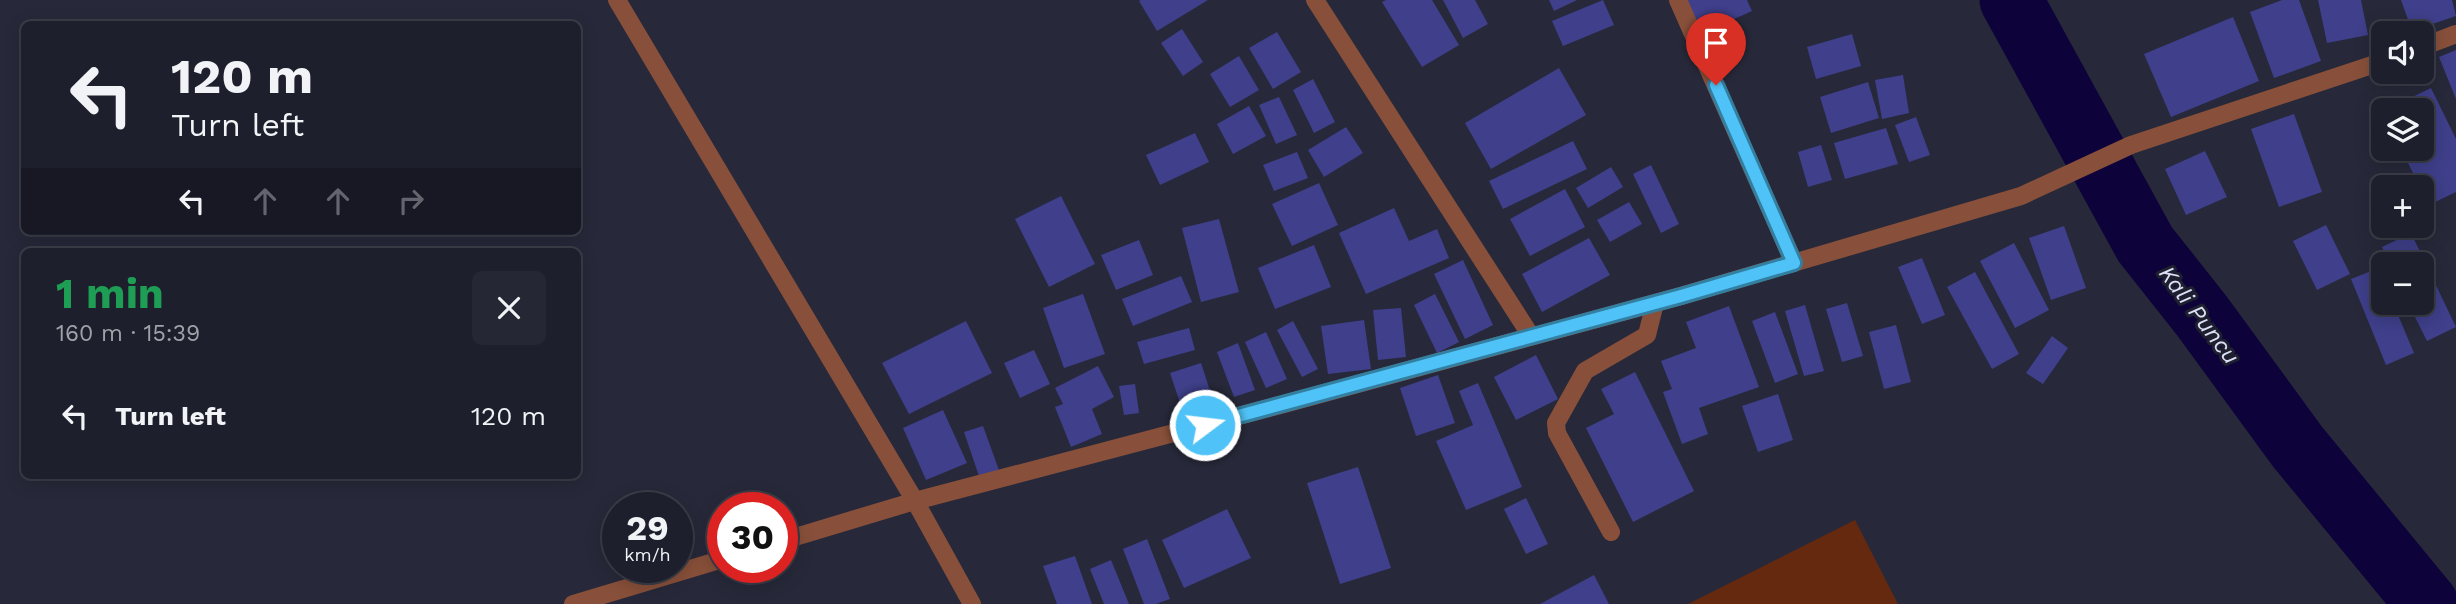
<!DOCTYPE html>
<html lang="en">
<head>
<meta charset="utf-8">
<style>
	:root { --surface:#1d1f2c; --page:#252734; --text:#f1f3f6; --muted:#a0a2a9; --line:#3b3d48 }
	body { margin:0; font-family:"Work Sans",sans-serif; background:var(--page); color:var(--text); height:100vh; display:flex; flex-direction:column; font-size:26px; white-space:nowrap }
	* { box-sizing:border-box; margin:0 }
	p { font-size:23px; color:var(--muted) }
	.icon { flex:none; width:38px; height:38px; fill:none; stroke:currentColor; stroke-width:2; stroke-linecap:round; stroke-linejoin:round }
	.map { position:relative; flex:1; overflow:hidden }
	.panel { position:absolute; left:21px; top:248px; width:560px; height:231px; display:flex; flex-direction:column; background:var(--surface); border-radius:10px; box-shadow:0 4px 18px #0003,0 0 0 2px var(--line) }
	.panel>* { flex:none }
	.hud { position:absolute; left:21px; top:21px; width:560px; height:214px; border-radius:10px; box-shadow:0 4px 18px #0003,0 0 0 2px var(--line); background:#1d1f2c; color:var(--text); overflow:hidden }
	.buttons { position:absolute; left:2371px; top:21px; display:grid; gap:14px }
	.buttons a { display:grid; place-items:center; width:63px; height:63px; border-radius:10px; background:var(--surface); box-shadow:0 4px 18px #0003,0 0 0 2px var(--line); font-size:35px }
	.speed { position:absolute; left:602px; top:492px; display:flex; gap:14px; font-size:35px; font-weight:700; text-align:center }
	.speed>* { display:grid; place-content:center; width:91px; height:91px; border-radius:50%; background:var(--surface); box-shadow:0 4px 18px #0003,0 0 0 2px var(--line); line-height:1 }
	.speed small { font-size:18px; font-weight:400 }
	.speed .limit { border:10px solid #d22; background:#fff; color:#111 }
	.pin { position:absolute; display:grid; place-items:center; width:60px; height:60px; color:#fff; margin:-72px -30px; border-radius:50% 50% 50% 0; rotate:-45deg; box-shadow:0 0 7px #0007 }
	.pin .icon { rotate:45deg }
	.me { position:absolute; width:77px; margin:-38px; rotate:75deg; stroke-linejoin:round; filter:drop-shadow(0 0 5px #0008) }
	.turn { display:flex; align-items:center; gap:24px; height:147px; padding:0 35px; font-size:32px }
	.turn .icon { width:91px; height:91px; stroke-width:2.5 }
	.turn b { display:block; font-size:49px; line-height:60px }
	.lanes { display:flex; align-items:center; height:66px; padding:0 35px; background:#0003; justify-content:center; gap:35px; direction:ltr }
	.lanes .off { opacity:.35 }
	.round { display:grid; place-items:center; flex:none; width:74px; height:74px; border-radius:10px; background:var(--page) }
	.overview { display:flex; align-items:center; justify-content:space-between; height:119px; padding:0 35px }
	h1 { font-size:42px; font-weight:700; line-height:52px; color:#1e9e55 }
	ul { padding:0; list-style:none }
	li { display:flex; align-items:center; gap:21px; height:98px; padding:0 35px }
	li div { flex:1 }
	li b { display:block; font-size:26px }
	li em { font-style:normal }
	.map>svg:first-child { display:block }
	.green { fill:#64290f }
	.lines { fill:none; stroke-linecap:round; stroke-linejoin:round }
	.river { stroke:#0d033a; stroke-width:63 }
	.building { fill:#3f3f8b }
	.street { stroke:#88503a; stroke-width:18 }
	.route-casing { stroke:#337fa1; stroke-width:18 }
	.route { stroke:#4fc3f7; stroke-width:12 }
	.labels { text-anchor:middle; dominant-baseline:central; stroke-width:6; stroke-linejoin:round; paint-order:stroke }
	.water-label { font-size:23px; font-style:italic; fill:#dde0f6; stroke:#1e1f2f }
</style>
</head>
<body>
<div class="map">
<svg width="2456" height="604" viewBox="0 0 2456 604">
	<rect width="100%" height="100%" fill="#27293a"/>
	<!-- green -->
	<path class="green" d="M1855,520l43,84h-210z"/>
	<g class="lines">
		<!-- river -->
		<path class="river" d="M2011,0l134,244 57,72 95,130 130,158"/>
	</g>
	<!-- building -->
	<path class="building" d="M1141,0h67l-51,31 -18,-30z
		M1386,0h46l27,45 -37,22 -40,-65z
		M1443,0h32l13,24 -25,14z
		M1549,0h28l-23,11z
		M1603,0l11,25 -51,21 -11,-25z
		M1685,0h62l5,11 -51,23z
		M2282,0h17l22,61 -47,17 -24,-66z
		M2318,0h43l7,35 -41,8z
		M2401,0h51l4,16 -44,15z
		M2233,17l26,64 -88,36 -27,-63z
		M1182,29l21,33 -20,14 -22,-33z
		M1277,32l24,40 -28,17 -24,-41z
		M1852,34l9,32 -45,13 -9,-32z
		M2456,50v49l-17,-42z
		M1239,56l20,34 -29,17 -20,-33z
		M1559,68l27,47 -95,54 -26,-46z
		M1903,75l6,38 -27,6 -7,-39z
		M1313,79l22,43 -21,11 -21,-43z
		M1868,82l11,36 -48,15 -11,-36z
		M2431,88l25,51v53l-27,13 -7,-18h-2l-19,-38h21v-39h-37z
		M1279,97l18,38 -21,9 -17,-39z
		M1249,106l17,30 -33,18 -16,-30z
		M2294,114l28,78 -43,15 -28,-78z
		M1916,117l14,38 -21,7 -14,-37z
		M1346,127l17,26 -39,24 -16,-27z
		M1886,128l12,36 -53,15 -11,-36z
		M1195,133l14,29 -49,23 -14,-30z
		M1573,141l14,28 -84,40 -14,-28z
		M1821,145l11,35 -24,7 -10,-35z
		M2205,151l22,46 -41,18 -21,-46z
		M1297,152l11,26 -34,13 -11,-26z
		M1651,165l28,59 -18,9 -28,-59z
		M1611,167l12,20 -35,21 -12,-20z
		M1319,183l19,42 -46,21 -20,-42z
		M1565,189l20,38 -55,29 -20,-37z
		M1061,196l34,68 -46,23 -34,-68z
		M1629,202l13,22 -32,18 -13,-22z
		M1394,208l15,33 28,-12 12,29 -83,36 -27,-61z
		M1219,219l20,73 -38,10 -19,-74z
		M2326,225l24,49 -33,16 -24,-49z
		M2064,226l22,62 -35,12 -22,-62z
		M2411,233l45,94 -29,14 -19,-38h14v-39h-32l-8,-17z
		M1589,238l21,37 -68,37 -20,-38z
		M1139,240l14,35 -37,15 -15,-35z
		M2014,243l35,67 -34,18 -35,-67z
		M1314,245l17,42 -56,22 -17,-41z
		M1922,258l23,57 -23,9 -24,-57z
		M1463,260l30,65 -28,14 -31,-65z
		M2379,268l5,10v25h9l21,50 -28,12 -35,-86z
		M1975,272l44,82 -27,15 -45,-82z
		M1181,276l11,26 -59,24 -11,-27z
		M1083,294l22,60 -41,14 -21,-60z
		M1435,294l24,48 -22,11 -23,-48z
		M1847,303l16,53 -21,6 -16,-53z
		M1805,305l19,66 -20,5 -19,-65z
		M1729,306l30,81 -60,21 9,26 -26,10 -19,-52 9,-3 -11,-28 35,-13 -10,-26z
		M1401,308l5,49 -28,3 -5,-50z
		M1775,312l23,62 -23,9 -23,-62z
		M1364,320l7,49 -43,5 -7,-48z
		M966,321l26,52 -83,41 -27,-51z
		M1293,321l25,48 -16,8 -25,-47z
		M1896,325l15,57 -27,7 -15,-57z
		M1189,328l6,22 -51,14 -7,-22z
		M1266,332l21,47 -21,9 -21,-46z
		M2052,336l16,12 -25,36 -17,-11z
		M1238,343l17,47 -21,7 -17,-45z
		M1034,350l16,34 -30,14 -16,-35z
		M1536,355l22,44 -42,21 -22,-43z
		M1201,363l15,46 -31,9 -15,-45z
		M1098,366l16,31 -22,12 10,25 -31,13 -16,-40 8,-3 -8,-16z
		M1635,372l59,119 -61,31 -47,-94 28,-14 -13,-25z
		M1438,375l17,48 -39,13 -16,-48z
		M1478,383l44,104 -56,23 -30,-69 37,-16 -14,-34z
		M1135,384l4,29 -15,2 -5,-29z
		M1778,394l15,46 -35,12 -16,-46z
		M943,410l24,53 -41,17 -23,-52z
		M983,426l17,47 -20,6 -16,-47z
		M1358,467l33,101 -51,16 -33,-101z
		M1526,498l22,46 -22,10 -22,-45z
		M1227,509l24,49 -67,30 -22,-48z
		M1147,539l23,60 -14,5h-12l-21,-55z
		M1075,556l17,48h-35l-14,-38z
		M1111,560l18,44h-25l-14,-35z
		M1594,575l15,29h-69z"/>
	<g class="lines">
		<!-- street -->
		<path class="street" d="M617,0l298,501 57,103
			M1315,0l216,336
			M1678,0l116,263
			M2422,47l34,-13
			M1611,532l-54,-99 -1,-10 29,-52 62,-36 8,-32
			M782,541l133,-40 369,-97 397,-108 340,-100 110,-51 253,-84
			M573,604l150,-45"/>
	</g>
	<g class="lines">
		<!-- route casing -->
		<g class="route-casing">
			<path id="route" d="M1205,425l476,-129 113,-33 -78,-178"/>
		</g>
		<!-- route -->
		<use href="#route" class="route"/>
	</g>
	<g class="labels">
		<!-- water labels -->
		<g class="water-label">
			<text transform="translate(2199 315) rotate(53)">Kali Puncu</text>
		</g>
	</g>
</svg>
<div class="buttons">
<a><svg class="icon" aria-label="sound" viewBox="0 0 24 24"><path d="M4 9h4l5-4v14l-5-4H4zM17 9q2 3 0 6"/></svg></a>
<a><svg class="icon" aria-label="layers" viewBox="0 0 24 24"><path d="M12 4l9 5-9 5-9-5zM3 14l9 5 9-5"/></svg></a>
<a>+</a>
<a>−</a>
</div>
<div class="speed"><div>29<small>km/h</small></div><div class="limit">30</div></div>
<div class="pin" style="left:1716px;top:85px;background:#d93025"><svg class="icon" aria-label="arrive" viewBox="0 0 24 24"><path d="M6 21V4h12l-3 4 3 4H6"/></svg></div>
<svg class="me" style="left:1205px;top:425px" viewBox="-20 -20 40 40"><circle r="17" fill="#4fc3f7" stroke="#fff" stroke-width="3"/><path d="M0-11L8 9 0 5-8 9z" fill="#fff"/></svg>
<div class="hud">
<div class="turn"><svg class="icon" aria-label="left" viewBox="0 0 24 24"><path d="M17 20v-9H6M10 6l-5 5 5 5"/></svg><div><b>120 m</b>Turn left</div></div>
<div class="lanes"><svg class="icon" aria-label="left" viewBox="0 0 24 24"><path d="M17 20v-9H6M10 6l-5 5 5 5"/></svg><svg class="icon off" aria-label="ahead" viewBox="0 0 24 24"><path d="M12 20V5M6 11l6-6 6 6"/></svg><svg class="icon off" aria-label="ahead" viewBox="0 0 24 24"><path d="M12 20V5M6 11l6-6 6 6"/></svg><svg class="icon off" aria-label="right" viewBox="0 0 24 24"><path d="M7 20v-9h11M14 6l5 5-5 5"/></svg></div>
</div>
<section class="panel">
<div class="overview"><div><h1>1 min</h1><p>160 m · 15:39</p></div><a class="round"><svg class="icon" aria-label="close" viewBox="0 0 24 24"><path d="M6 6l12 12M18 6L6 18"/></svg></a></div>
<ul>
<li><svg class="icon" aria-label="left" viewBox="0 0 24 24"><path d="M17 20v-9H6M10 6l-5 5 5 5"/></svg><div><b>Turn left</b></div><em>120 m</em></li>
</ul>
</section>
</div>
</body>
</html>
